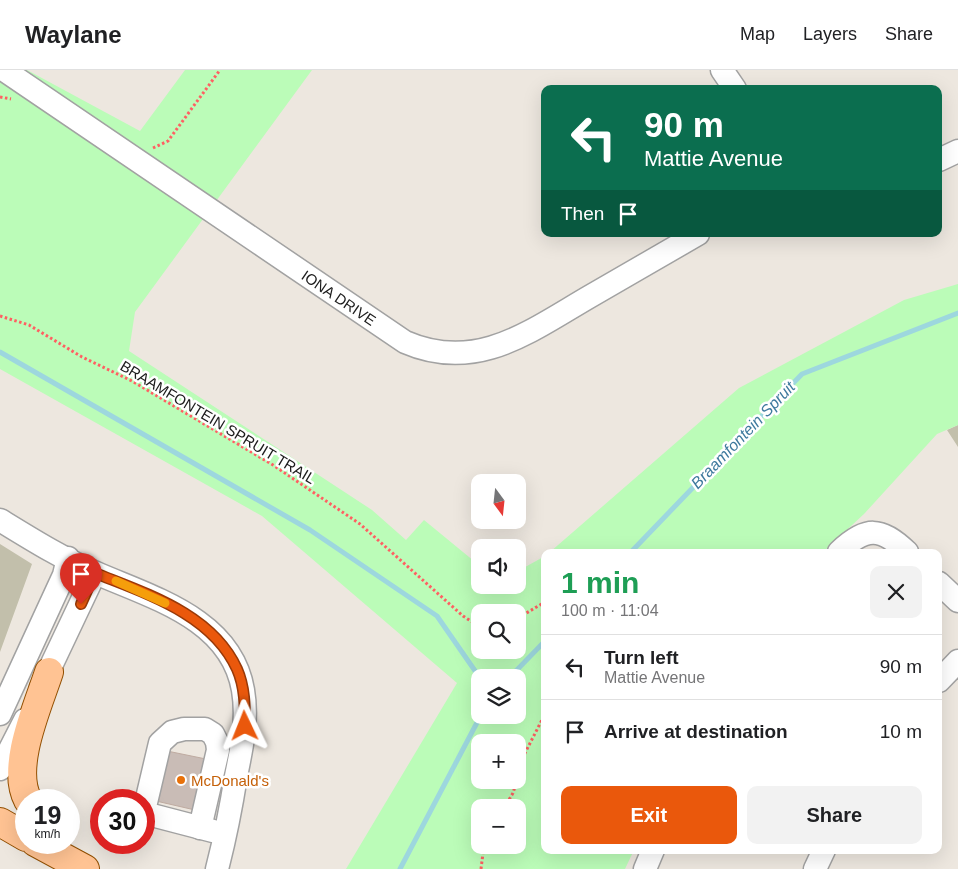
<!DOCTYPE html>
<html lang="en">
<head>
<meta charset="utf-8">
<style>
	:root { --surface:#fff; --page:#f2f2f2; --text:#202124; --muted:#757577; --line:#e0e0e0; --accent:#ea580c }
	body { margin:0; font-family:Arial,sans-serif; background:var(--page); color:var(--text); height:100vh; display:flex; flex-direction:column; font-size:19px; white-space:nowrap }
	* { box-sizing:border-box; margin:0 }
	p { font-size:16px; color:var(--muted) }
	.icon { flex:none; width:28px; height:28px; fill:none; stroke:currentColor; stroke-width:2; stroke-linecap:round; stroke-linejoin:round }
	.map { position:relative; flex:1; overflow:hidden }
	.details { position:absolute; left:541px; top:479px; width:401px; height:305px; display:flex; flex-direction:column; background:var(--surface); border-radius:10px; box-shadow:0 5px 20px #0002 }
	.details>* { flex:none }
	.top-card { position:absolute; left:541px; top:15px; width:401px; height:152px; border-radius:10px; box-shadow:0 5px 20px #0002; background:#0b6e4f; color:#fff; overflow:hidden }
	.needle { width:32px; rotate:165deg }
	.controls { position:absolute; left:471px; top:404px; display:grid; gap:10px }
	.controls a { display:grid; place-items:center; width:55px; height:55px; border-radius:10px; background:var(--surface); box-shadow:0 5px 20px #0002; font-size:25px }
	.speed { position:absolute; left:15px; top:719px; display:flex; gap:10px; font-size:25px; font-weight:700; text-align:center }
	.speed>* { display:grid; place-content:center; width:65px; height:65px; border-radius:50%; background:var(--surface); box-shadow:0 5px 20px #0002; line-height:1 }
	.speed small { font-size:12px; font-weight:400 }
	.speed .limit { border:8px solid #d22; background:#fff; color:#111 }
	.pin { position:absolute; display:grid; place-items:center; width:42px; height:42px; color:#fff; margin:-51px -21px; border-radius:50% 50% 50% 0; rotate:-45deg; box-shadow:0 0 5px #0007 }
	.pin .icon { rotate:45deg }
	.me { position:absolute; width:55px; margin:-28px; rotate:358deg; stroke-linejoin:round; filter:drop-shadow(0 0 4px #0008) }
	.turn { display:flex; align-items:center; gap:18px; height:105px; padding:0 20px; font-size:22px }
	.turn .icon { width:65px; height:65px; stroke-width:2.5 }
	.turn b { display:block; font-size:35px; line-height:42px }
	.then { display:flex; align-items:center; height:48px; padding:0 20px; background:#0003; gap:10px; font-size:19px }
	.round { display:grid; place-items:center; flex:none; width:52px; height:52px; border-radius:10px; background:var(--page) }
	.head { display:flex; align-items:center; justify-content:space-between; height:85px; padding:0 20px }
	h1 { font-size:30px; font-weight:700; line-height:38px; color:#1e9e55 }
	.button { display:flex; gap:10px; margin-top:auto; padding:10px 20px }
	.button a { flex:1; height:58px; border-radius:10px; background:var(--accent); color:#fff; font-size:20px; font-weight:700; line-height:58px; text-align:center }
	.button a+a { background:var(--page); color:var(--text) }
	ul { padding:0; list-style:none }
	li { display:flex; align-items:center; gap:15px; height:65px; padding:0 20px; border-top:1px solid var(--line) }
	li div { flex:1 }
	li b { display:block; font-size:19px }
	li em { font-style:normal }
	header { display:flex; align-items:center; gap:30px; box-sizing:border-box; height:70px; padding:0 25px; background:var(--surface); border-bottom:1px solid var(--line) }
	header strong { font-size:24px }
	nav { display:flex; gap:28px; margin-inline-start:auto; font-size:18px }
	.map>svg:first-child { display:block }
	.construction { fill:#c2bfab }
	.park { fill:#bbfcb8; fill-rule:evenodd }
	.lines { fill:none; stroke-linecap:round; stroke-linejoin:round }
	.stream { stroke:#9dd7de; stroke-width:5 }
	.building { fill:#c9bcb6; stroke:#bfaba1 }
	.minor-casing { stroke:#a2a2a2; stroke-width:25 }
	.major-casing { stroke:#924f00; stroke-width:30 }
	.path { stroke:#ff5f62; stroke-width:3; stroke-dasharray:2.5 2.5; stroke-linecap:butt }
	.minor { stroke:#fff; stroke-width:22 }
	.major { stroke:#ffc393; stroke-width:28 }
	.route-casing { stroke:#983908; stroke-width:12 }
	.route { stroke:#ea580c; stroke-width:9 }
	.slow { stroke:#f59e0b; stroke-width:9 }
	.food-dot { fill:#e8710a; stroke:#fff; stroke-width:2 }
	.labels { text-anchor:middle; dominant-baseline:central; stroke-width:5; stroke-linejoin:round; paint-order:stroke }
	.street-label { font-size:15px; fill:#1b1b1b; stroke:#fff }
	.food-label { font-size:15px; fill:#c56008; stroke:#fff; text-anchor:start }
	.water-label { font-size:16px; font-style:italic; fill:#3f7a9e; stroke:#fff }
</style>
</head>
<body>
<header>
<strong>Waylane</strong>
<nav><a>Map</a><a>Layers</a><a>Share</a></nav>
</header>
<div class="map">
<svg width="958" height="799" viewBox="0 0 958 799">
	<rect width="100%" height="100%" fill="#ede7df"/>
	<!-- construction -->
	<path class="construction" d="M958,355v22l-11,-17z
		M0,474l32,20 -32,88z"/>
	<!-- park -->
	<path class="park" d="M0,0h27l113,61 45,-61h127l-177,242 -6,39 243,159 34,30 18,-20 56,46v19h38v-14l27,-15v294h89l-9,19h-279l111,-186 -195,-167 -262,-147zM480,542h38v38h-38zM480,608h38v37h-38zM480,672h38v38h-38zM480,738h38v37h-38z
		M958,214v141l-21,9 -73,80 -41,38h-273l189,-164 165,-88z"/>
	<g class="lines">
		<!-- stream -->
		<path class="stream" d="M0,282l310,178 127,86 43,62
			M631,482l171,-178 156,-61
			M509,608l36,-37
			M400,799l81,-154"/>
	</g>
	<!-- building -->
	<path class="building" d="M167,681l39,8 -11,51 -39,-9z"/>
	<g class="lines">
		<!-- minor casing -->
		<g class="minor-casing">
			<g id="minor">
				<path id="s1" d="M4,0l401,272c71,31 124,-10 184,-45 36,-21 73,-42 109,-63"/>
				<path d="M722,0l13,19"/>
				<path d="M939,90l19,-9"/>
				<path d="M0,450c31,19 63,39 96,53 57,25 135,46 147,117 5,29 -1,57 -7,86 -5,32 -11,62 -19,93"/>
				<path d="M839,482c27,-26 42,-25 68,0"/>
				<path d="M939,513l19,18"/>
				<path d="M939,611l19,-20"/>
				<path d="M41,617l54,-114"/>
				<path d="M0,644l64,-139 4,-17"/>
				<path d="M0,699l25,-49"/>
				<path d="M144,741l16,-68 12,-11 12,-3h21l8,5 4,8 1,8 -18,78"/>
				<path d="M144,743l69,18"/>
				<path d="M645,799l8,-19"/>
				<path d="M815,799l9,-19"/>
			</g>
		</g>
		<!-- major casing -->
		<g class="major-casing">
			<path id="major" d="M28,730c-18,-33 10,-94 21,-128
				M0,752l26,15
				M35,772l50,27"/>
		</g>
		<!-- path -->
		<path class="path" d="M0,27l11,2
			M153,78l15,-7 52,-71
			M0,246l29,9 53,32 50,24 141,84 87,59 103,92 17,11
			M518,548l27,-16
			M518,708l7,-25 20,-39
			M504,738l9,-15 4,-13
			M481,799l3,-24"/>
		<!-- minor -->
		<use href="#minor" class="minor"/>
		<!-- major -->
		<use href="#major" class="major"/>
	</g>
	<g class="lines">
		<!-- route casing -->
		<g class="route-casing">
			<path id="route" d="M81,534l14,-31c52,21 117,41 142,96 8,18 8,38 8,57"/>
		</g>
		<!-- route -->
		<use href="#route" class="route"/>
		<!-- slow -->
		<path class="slow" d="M116,511l49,22"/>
	</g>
	<!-- markers -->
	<circle class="food-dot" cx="181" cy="710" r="5"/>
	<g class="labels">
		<!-- street labels -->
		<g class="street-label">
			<text stroke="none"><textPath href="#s1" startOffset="405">IONA DRIVE</textPath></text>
			<text transform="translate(218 352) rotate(31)">BRAAMFONTEIN SPRUIT TRAIL</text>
		</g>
		<!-- food labels -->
		<g class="food-label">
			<text x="191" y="710">McDonald's</text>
		</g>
		<!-- water labels -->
		<g class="water-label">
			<text transform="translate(743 365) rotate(-46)">Braamfontein Spruit</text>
		</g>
	</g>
</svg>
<div class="controls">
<a><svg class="needle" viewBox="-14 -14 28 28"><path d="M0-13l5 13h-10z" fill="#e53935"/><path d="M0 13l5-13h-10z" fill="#757577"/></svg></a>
<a><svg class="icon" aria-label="sound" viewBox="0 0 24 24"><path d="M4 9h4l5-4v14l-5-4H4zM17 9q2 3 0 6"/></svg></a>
<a><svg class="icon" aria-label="search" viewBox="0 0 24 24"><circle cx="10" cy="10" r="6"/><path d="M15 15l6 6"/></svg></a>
<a><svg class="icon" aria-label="layers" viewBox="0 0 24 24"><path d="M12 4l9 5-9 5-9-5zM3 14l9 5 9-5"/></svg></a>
<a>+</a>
<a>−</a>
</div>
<div class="speed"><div>19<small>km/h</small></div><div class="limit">30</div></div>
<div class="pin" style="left:81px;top:534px;background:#d93025"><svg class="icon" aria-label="arrive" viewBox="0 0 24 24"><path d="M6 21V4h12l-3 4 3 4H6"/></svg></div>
<svg class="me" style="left:245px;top:656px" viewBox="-20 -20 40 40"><path d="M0-17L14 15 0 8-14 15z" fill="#ea580c" stroke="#fff" stroke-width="4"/></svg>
<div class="top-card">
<div class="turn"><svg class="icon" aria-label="left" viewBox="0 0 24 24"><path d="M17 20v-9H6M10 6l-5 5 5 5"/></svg><div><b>90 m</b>Mattie Avenue</div></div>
<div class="then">Then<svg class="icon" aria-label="arrive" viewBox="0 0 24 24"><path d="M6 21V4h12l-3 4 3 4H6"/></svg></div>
</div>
<section class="details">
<div class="head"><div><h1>1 min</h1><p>100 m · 11:04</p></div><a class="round"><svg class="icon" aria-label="close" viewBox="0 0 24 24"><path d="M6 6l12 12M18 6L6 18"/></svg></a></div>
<ul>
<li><svg class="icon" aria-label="left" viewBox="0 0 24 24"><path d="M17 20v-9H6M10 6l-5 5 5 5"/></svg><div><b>Turn left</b><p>Mattie Avenue</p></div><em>90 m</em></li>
<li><svg class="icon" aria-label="arrive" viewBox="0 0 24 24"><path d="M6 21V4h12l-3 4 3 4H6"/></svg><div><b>Arrive at destination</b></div><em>10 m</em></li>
</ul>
<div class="button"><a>Exit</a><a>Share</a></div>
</section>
</div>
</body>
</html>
